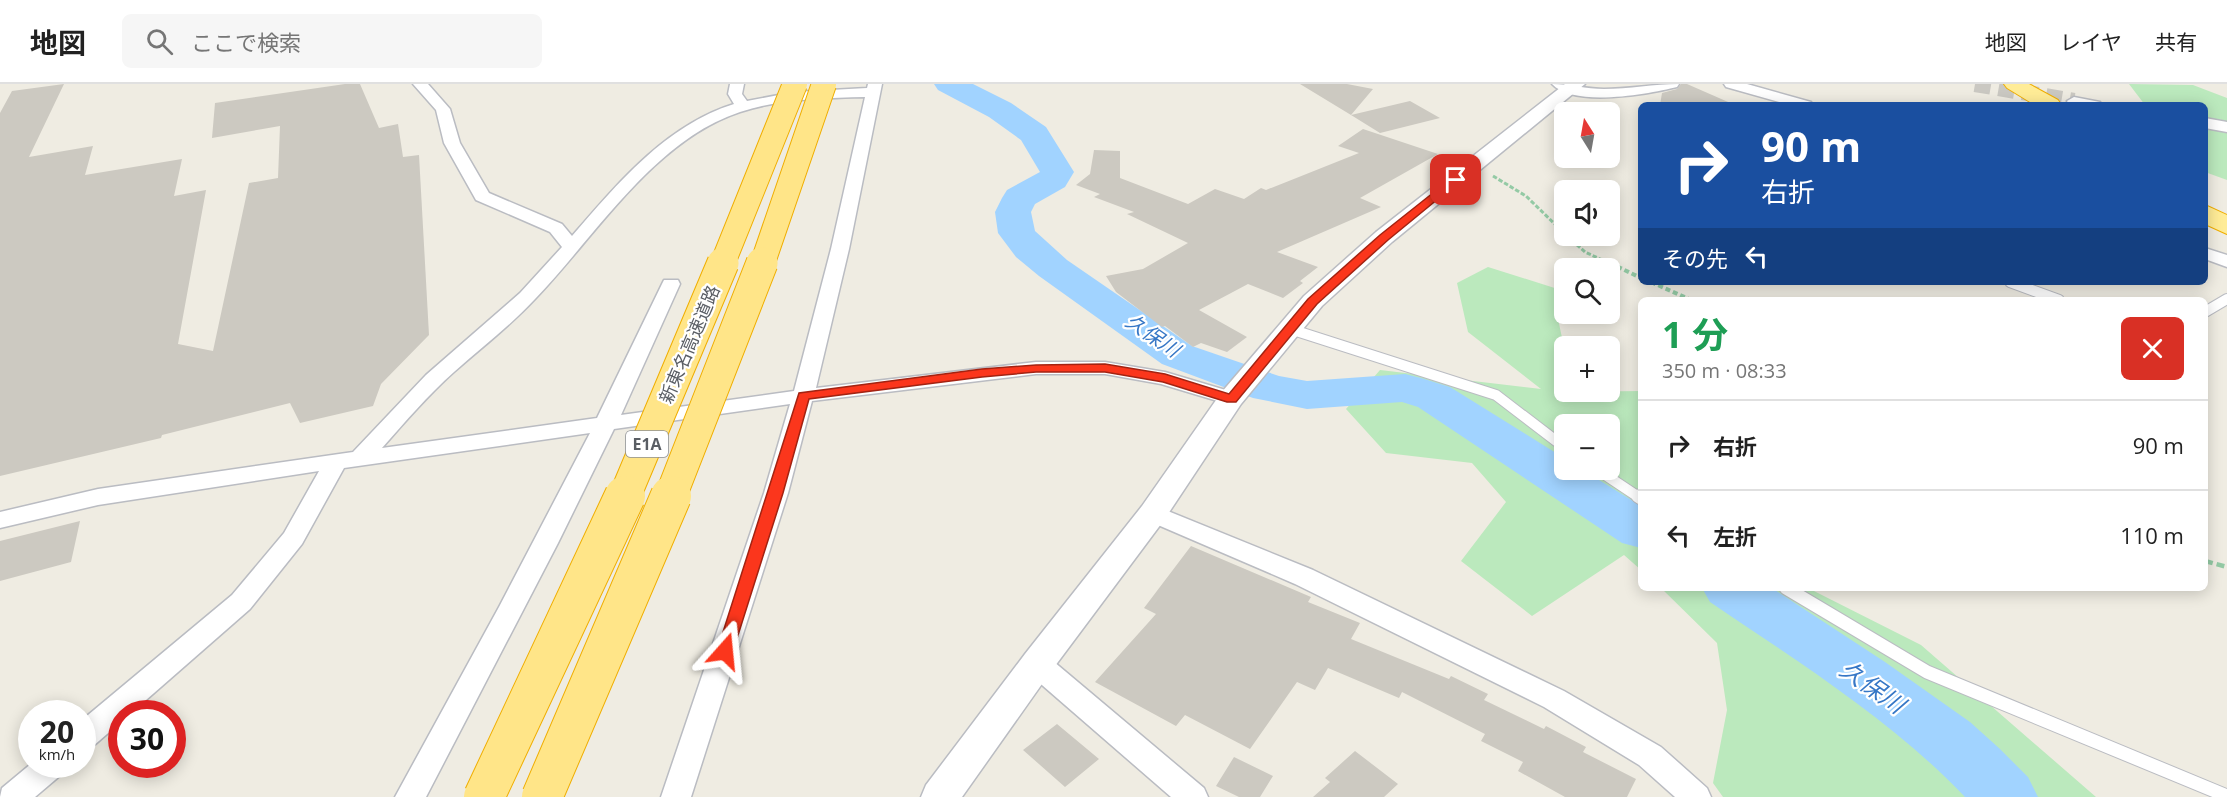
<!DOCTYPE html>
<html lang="ja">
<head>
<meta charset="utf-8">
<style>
	:root { --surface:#fff; --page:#f6f6f6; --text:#222; --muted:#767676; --line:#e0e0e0 }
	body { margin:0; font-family:"Open Sans","Noto Sans JP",sans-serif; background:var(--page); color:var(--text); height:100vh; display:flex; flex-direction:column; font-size:22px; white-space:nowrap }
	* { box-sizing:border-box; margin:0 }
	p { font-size:20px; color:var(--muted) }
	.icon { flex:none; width:33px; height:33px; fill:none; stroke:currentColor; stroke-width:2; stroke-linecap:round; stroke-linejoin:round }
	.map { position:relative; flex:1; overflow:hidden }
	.sheet { position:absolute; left:1638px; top:213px; width:570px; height:294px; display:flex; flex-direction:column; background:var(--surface); border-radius:9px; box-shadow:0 3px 15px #0003 }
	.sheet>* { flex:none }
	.banner { position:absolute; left:1638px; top:18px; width:570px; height:183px; border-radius:9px; box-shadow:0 3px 15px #0003; background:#1a4fa0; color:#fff; overflow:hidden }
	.needle { width:39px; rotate:349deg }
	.controls { position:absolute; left:1554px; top:18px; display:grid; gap:12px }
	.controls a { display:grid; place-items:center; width:66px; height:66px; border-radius:9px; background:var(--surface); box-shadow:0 3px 15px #0003; font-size:30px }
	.speed { position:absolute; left:18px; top:616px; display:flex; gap:12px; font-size:30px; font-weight:700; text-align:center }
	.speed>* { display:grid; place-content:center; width:78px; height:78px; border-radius:50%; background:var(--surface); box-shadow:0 3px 15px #0003; line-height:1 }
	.speed small { font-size:15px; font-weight:400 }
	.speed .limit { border:9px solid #d22; background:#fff; color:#111 }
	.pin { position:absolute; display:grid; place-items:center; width:51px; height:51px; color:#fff; margin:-26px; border-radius:12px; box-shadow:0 3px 9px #0006 }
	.me { position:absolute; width:66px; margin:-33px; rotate:18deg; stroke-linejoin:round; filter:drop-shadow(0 0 4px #0008) }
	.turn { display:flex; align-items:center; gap:21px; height:126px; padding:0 24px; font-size:27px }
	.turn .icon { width:78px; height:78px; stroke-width:2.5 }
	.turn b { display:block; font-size:42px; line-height:51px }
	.then { display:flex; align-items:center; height:57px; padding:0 24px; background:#0003; gap:12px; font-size:22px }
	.round { display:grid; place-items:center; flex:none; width:63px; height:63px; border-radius:9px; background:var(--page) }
	.head { display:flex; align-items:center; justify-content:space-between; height:102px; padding:0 24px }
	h1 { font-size:36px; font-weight:700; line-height:45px; color:#1e9e55 }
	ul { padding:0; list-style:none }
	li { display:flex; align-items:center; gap:18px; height:90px; padding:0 24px; border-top:2px solid var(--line) }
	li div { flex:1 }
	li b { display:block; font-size:22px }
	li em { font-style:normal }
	header { display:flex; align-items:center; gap:36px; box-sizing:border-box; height:84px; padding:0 30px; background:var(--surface); border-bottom:2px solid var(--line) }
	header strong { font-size:28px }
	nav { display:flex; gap:33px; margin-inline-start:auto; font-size:21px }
	.search { width:420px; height:54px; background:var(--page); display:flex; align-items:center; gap:15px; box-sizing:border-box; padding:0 21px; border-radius:9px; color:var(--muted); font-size:22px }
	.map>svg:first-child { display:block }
	.green { fill:#bbe9bd; fill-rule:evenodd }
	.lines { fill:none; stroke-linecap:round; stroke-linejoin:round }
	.river { fill:#a1d3ff; fill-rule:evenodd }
	.building { fill:#ccc9c1 }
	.minor-tunnel { stroke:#cac8c2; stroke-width:16; stroke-dasharray:16 8; stroke-linecap:butt }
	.service-far1-casing { stroke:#babcc2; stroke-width:12 }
	.service-casing { stroke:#babcc2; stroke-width:15 }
	.minor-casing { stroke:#babcc2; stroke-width:3 }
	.tertiary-casing { stroke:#babcc2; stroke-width:3 }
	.trunk-casing { stroke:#f0ae00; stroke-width:2 }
	.path-far2 { stroke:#94caa5; stroke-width:3; stroke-dasharray:4.5 2; stroke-linecap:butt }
	.path-far1 { stroke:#94caa5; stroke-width:4; stroke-dasharray:5 3; stroke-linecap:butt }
	.path { stroke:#94caa5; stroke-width:4.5; stroke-dasharray:8 4; stroke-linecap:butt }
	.service-far1 { stroke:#fff; stroke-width:10 }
	.service { stroke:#fff; stroke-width:13 }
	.minor { fill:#fff; fill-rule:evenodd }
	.tertiary { fill:#fff; fill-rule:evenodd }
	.trunk { fill:#ffec97; fill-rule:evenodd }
	.motorway-bridge-far2-casing { stroke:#f0ae00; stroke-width:26; stroke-linecap:butt }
	.motorway-bridge-far1-casing { stroke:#f0ae00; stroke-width:33; stroke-linecap:butt }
	.motorway-bridge-casing { stroke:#f0ae00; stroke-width:42; stroke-linecap:butt }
	.motorway-bridge-far2 { stroke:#ffe588; stroke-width:24 }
	.motorway-bridge-far1 { stroke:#ffe588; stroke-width:31 }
	.motorway-bridge { stroke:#ffe588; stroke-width:40 }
	.route { fill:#fb361c; stroke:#a32312; stroke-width:1.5 }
	.labels { text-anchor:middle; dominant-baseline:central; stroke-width:4.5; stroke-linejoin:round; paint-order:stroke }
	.shield { fill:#fff; stroke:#8c8e92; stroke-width:1.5 }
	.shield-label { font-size:16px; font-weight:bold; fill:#5a5e64 }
	.street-label { font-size:18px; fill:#5a5e64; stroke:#fff }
	.water-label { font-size:20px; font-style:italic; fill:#3677c6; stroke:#fff }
	.near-water-label { font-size:24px; font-style:italic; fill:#3677c6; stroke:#fff }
</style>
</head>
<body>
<header>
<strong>地図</strong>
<div class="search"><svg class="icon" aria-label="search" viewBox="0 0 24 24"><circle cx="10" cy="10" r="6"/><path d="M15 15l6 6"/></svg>ここで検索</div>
<nav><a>地図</a><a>レイヤ</a><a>共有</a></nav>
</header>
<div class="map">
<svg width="2227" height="713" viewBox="0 0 2227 713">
	<rect width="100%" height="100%" fill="#efece2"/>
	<!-- green -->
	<path class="green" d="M2129,0l64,1 34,13v82l-22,-8v-67h-60z
		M1488,183l76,24 1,23 -7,5 6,28v45l77,-1v179l-17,-15 -92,61 -71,-55 45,-59 -34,-39 -86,-10 -40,-44 34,-39 161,19 -73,-57 -11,-49zM1564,340h46v46h-46z
		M1661,504h147l113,57 175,152h-373l-10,-14 14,-73 -10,-67z"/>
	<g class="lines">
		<!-- river -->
		<path class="river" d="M934,0h39l38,19 35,24 28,45 -9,15 -30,17 -4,8 4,19 32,29 125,86 87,30 28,5 98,-7 16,4 29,9 114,71v12h19l58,36v42l-19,-5 -204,-136 -16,-5 -95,7 -54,-11 -91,-34 -123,-88 -23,-19 -18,-24 -3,-21 7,-14 5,-8 33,-18 -19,-32 -32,-23 -51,-27z
			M1702,504h70l113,74 85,60 30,27 28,28 10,20h-73c-72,-76 -168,-136 -255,-195z"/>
	</g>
	<!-- building -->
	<path class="building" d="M64,0l-35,73 64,-11 -8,29 97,-16 -8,37 32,-6 -28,154 35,7 36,-168 29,-5 2,-52 -68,12 3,-35 130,-19h15l19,44 19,-4 5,33 16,-2 10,180 -48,49 -8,22 -73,17 -10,-20 -128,32 -1,3 -161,38v-363l12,-22z
		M1300,0h47l26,5 -22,26z
		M1681,0h6l48,21h-75l2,-12 15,-4z
		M1410,17l30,17 -60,15 -29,-18z
		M1363,45l75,25 -78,44 21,9 -104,45 41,15 -18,14 3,2 -20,15 -35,-14 -49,26 48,27 -20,15 -26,-9 -8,4 -28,-21 -3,1 -46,-35 -10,-16 37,-7 45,-26 -61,-29 7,-2 -40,-15 6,-3 -24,-9 14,-11 4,-24 26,1v27l68,26 27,-15 29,10 17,-11 5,2 93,-37 -21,-7z
		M80,437l-9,41 -71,19v-40z
		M1191,462l120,51 -3,5 52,21 -9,16 98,40 2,-3 37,18 -4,6 60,29 2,-3 40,21 -3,5 53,27 -9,18h-62l-47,-26 5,-9 -42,-21 4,-7 -83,-42 -3,6 -71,-30 -13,22 -18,-8 -47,67 -65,-34 -9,11 -81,-44 61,-68 -12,-6z
		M1057,640l42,35 -34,28 -42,-37z
		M1355,667l43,33 -14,13h-71l17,-15 -5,-4z
		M1234,673l39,19 -13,21h-21l-23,-11z"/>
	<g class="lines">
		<!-- minor-tunnel -->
		<path class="minor-tunnel" d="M1975,0l99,17"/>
		<!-- service-far1 casing -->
		<g class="service-far1-casing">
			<path id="service-far1" d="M2010,198l49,18
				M2205,228l22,-13
				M1290,245l206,66 68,52
				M1598,386l42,28"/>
		</g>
		<!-- service casing -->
		<g class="service-casing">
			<path id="service" d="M1638,412l3,2
				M1786,504l141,84 300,124"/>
		</g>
		<!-- minor casing -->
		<g class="minor-casing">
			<path id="minor" d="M413,0h15l22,25 10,34 29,50 73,31 10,12c45,-52 94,-111 162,-132l-6,-10 2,-10h14l-2,10 5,7 47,-9 73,-4 1,-4h14l-33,165 -33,139 220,-26h69l60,10 74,22 3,5 -3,5 -8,1 -70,-21 -56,-10h-69l-224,27 -24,92 -97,304h-30l103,-304 26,-89 -176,25 -56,114 -132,254h-31l104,-190 91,-174 -246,35 -42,76 -52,65 -120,105h-8v7l-30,26 -10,3v-30l150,-125 52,-62 35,-62 -221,34 -98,23v-16l98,-23 255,-37 73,-77 94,-82 42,-46 -12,-15 -74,-32 -32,-57 -8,-33zM865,13l-34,152 -37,142 -173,24 59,-131 -2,-4h-14l-2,4 -65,134 -215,30c23,-26 46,-53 72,-76 27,-24 56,-46 81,-73 59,-61 119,-159 205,-187 40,-13 83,-14 125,-15z
				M1552,0c18,0 34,5 52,5 25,0 50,-5 75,-5l-2,3c-28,7 -103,21 -125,-3z
				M1724,0h23l64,18 2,3h-23l-64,-18z
				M2074,13l26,5 2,3 -33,-1 -2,-3z
				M2205,34l22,4v10l-22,-4z
				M2205,164l22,7v12l-22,-8z
				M1153,421l160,65 251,121 97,56 46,41 4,9h-36l-36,-32 -95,-58 -249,-123 -151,-65 -3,-6 3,-6z
				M1037,569l10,3 157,132 4,9h-37l-144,-125 -4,-8 4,-8z
				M32,679l34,2 -4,9 -27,23h-35l2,-9z"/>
		</g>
		<!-- tertiary casing -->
		<g class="tertiary-casing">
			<path id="tertiary" d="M1565,0h20l-193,158 -70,64 -81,98 -77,116 -115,154 -87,123h-41l5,-12 99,-131 117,-148 79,-113 83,-97 72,-64z"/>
		</g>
		<!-- trunk casing -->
		<g class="trunk-casing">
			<path id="trunk" d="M2004,0h25l29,16 3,5h-26l-28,-17z
				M2205,121l22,10v19l-22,-10z"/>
		</g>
		<!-- path-far2 -->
		<path class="path-far2" d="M1493,92l33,20 38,37
			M1567,152l18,16 28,13"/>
		<!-- path-far1 -->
		<path class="path-far1" d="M1610,179l31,15
			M1651,198l40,18"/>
		<!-- path -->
		<path class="path" d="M2205,477l22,6"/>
		<!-- service-far1 -->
		<use href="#service-far1" class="service-far1"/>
		<!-- service -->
		<use href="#service" class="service"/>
		<!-- minor -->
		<use href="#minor" class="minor"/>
		<!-- tertiary -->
		<use href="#tertiary" class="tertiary"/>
		<!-- trunk -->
		<use href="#trunk" class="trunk"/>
		<!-- motorway-bridge-far2 casing -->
		<g class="motorway-bridge-far2-casing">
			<path id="motorway-bridge-far2" d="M722,181l73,-181
				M762,181l62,-181"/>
		</g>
		<!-- motorway-bridge-far1 casing -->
		<g class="motorway-bridge-far1-casing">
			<path id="motorway-bridge-far1" d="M624,414l99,-235
				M670,414l92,-235"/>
		</g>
		<!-- motorway-bridge casing -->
		<g class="motorway-bridge-casing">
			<path id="motorway-bridge" d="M484,713l141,-301
				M542,713l129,-301"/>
		</g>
		<!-- motorway-bridge-far2 -->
		<use href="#motorway-bridge-far2" class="motorway-bridge-far2"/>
		<!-- motorway-bridge-far1 -->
		<use href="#motorway-bridge-far1" class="motorway-bridge-far1"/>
		<!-- motorway-bridge -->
		<use href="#motorway-bridge" class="motorway-bridge"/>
	</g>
	<!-- route -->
	<path class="route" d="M1453,93l8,3 -73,60 -71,64 -81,98h-9l-64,-20 -58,-10h-69l-54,5 -173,22 -26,94 -50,158 -2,5 -6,2 -6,-2 -2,-5 82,-258 183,-24 54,-4 69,-1 60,10 64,20 79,-95 72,-64z"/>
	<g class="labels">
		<!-- shield labels -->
		<rect class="shield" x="626" y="347" width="42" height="26" rx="4.5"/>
		<g class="shield-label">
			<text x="647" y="360">E1A</text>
		</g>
		<!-- street labels -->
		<g class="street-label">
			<text transform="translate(689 260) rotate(-67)">新東名高速道路</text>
		</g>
		<!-- water labels -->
		<g class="water-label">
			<text transform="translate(1153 251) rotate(34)">久保川</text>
		</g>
		<!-- near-water labels -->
		<g class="near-water-label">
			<text transform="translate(1873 602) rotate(35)">久保川</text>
		</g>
	</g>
</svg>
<div class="controls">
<a><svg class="needle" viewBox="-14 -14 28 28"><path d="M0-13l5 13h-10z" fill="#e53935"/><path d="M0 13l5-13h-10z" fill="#767676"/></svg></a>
<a><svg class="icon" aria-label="sound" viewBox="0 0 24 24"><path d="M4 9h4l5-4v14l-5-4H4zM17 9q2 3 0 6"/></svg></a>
<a><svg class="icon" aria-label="search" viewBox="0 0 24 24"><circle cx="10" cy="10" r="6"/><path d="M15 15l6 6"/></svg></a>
<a>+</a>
<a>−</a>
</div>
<div class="speed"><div>20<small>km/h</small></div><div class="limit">30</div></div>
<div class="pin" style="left:1456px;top:96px;background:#d93025"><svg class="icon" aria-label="arrive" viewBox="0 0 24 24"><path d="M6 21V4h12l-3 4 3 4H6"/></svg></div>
<svg class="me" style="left:725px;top:567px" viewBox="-20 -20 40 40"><path d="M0-17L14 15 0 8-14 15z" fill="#fb361c" stroke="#fff" stroke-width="4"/></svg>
<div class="banner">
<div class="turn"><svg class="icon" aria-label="right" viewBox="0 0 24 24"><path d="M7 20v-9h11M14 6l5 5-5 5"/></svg><div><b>90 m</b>右折</div></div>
<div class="then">その先<svg class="icon" aria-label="left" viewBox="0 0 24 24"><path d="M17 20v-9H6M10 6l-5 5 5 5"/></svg></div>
</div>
<section class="sheet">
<div class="head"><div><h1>1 分</h1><p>350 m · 08:33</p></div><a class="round" style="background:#d93025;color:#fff"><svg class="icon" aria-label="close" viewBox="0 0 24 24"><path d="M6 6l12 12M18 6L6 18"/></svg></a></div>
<ul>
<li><svg class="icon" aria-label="right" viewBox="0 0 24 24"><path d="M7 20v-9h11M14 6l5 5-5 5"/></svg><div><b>右折</b></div><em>90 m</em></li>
<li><svg class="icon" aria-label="left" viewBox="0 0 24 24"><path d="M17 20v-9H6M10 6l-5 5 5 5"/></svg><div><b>左折</b></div><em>110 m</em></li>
</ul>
</section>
</div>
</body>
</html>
